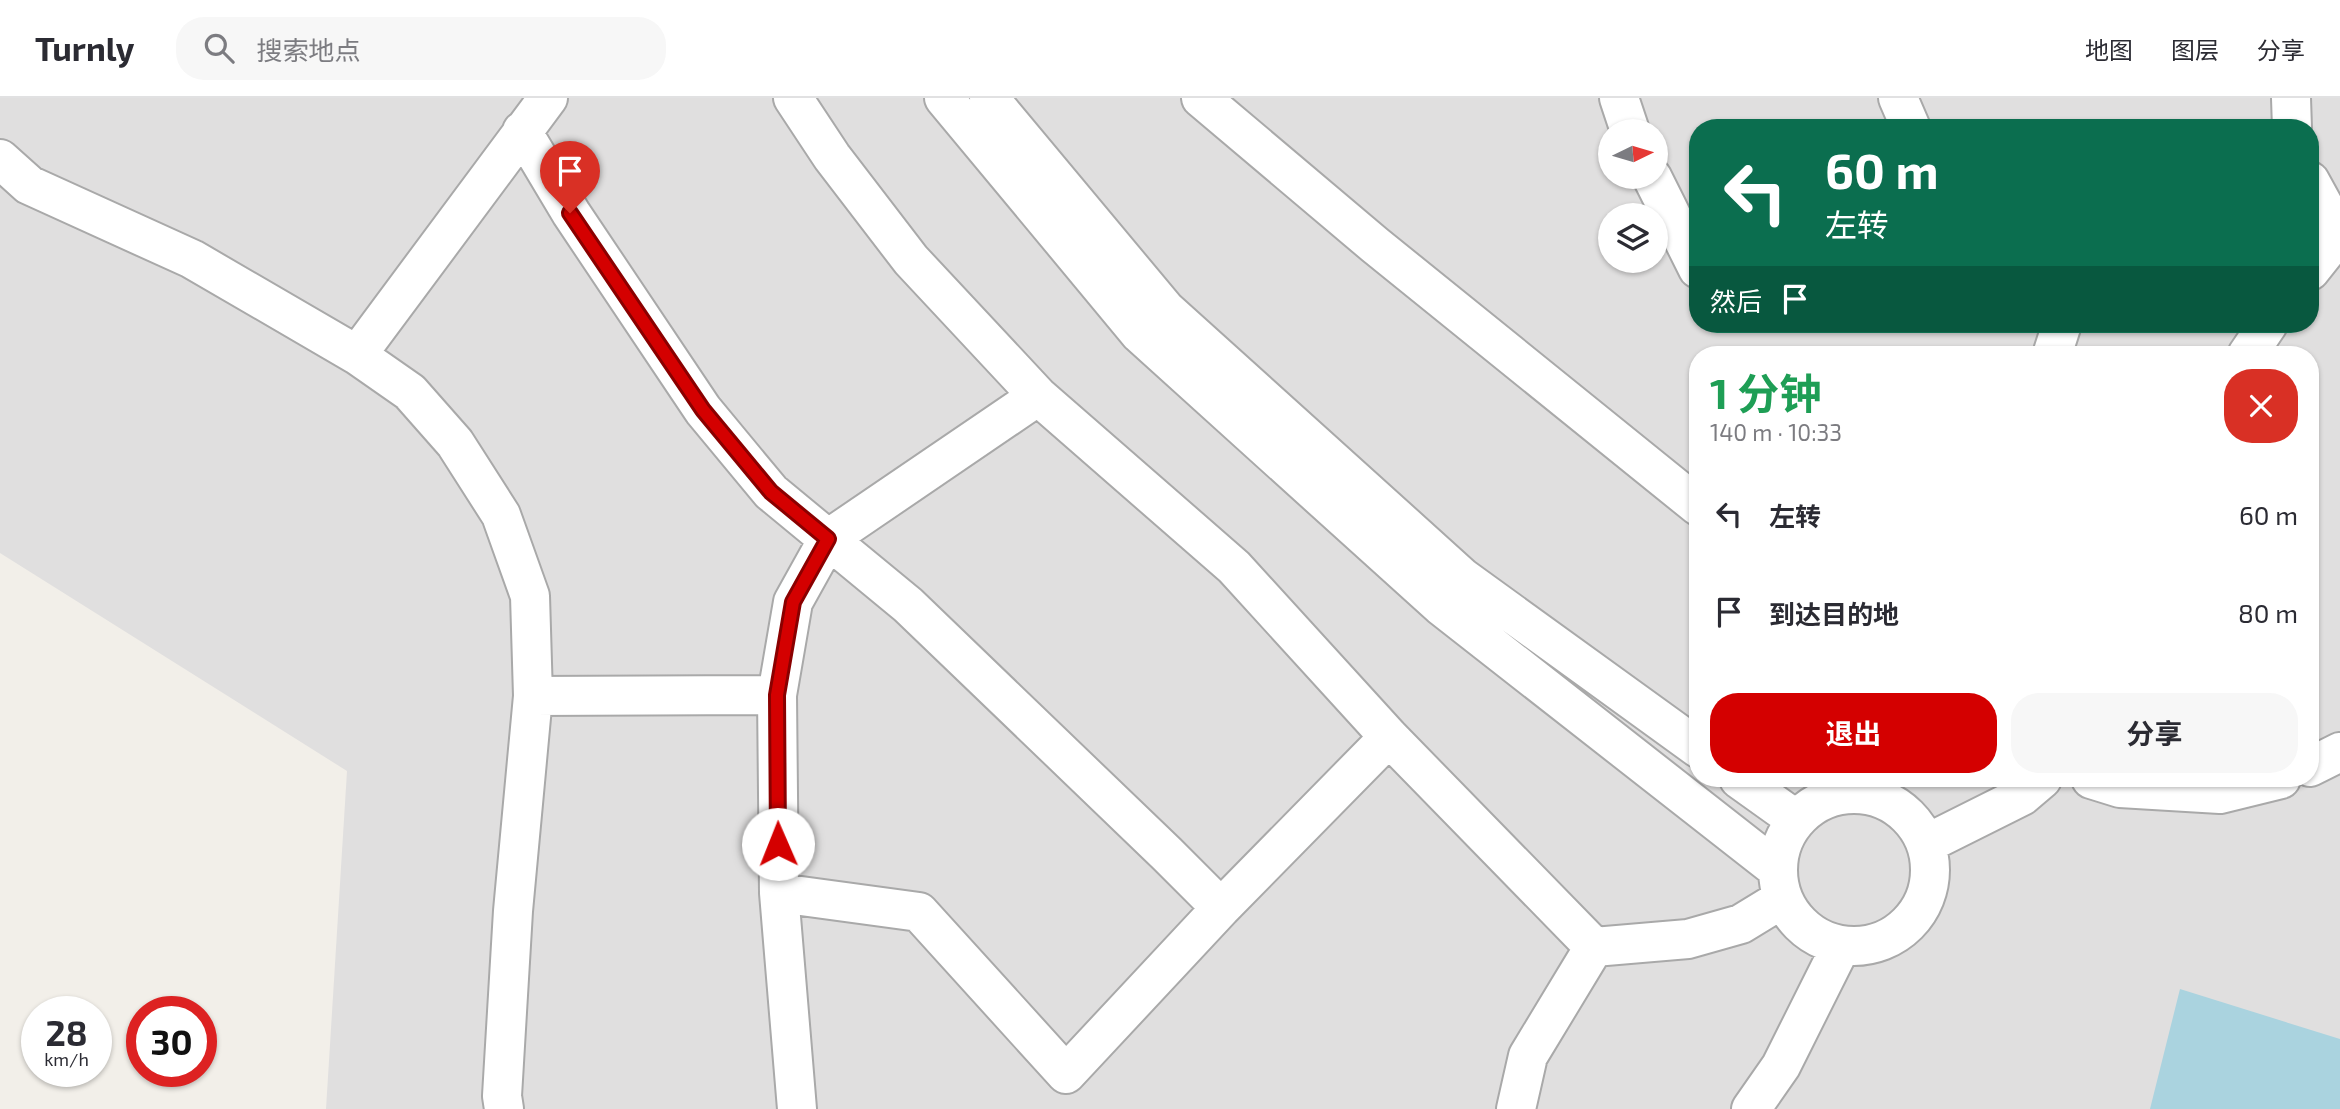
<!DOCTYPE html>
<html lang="zh">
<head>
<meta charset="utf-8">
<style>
	:root { --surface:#fff; --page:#f7f7f7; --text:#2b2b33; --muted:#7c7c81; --line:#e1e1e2; --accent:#d40000 }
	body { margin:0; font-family:"Exo 2","Noto Sans SC",sans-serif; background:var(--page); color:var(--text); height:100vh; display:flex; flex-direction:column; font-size:26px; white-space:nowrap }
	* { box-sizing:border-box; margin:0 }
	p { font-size:23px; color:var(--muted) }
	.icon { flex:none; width:38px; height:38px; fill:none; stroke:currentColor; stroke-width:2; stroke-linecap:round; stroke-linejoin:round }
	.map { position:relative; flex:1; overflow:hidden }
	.panel { position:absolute; left:1689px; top:248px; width:630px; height:441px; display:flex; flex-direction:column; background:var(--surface); border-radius:28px; box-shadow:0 2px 5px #0004 }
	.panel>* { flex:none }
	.top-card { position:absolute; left:1689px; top:21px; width:630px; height:214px; border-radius:28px; box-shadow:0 2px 5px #0004; background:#0b6e4f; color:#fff; overflow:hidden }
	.needle { width:46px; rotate:85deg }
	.buttons { position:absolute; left:1598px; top:21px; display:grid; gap:14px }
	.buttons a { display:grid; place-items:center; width:70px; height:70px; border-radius:50%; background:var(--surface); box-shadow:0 2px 5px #0004; font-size:35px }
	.speed { position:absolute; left:21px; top:898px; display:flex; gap:14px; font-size:35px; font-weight:700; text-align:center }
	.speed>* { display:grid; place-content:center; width:91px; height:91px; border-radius:50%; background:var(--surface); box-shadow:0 2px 5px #0004; line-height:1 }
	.speed small { font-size:18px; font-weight:400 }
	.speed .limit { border:10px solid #d22; background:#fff; color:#111 }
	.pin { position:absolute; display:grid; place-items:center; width:60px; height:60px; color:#fff; margin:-72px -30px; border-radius:50% 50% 50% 0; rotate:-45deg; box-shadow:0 0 7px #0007 }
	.pin .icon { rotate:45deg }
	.me { position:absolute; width:77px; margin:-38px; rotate:359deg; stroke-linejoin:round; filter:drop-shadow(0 0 5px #0008) }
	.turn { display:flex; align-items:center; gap:24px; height:147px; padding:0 21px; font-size:32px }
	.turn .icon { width:91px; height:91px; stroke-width:2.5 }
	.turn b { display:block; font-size:49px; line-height:60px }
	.then { display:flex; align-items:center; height:66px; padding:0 21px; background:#0003; gap:14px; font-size:26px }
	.round { display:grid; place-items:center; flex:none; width:74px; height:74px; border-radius:28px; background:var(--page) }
	.headline { display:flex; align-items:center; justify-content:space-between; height:119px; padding:0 21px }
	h1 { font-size:42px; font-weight:700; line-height:52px; color:#1e9e55 }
	.cta { display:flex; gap:14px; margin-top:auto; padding:14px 21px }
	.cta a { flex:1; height:80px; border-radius:28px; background:var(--accent); color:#fff; font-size:28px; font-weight:700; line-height:80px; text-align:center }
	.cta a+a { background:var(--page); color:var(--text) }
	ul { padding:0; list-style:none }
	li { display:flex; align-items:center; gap:21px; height:98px; padding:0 21px }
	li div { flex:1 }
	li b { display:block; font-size:26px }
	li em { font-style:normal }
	header { display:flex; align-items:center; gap:42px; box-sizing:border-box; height:98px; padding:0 35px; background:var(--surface); border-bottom:2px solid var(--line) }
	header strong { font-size:33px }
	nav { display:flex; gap:38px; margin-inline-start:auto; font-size:24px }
	.search { width:490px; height:63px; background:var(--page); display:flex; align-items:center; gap:18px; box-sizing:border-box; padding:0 24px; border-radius:28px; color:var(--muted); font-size:26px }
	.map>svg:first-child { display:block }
	.residential { fill:#e0dfdf; fill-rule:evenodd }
	.water { fill:#aad3df }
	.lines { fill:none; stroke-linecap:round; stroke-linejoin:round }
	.minor-casing { stroke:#a9a9a9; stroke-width:42 }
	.minor { stroke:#fff; stroke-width:38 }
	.route-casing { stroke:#8a0000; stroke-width:18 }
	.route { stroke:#d40000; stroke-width:12 }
</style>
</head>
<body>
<header>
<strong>Turnly</strong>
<div class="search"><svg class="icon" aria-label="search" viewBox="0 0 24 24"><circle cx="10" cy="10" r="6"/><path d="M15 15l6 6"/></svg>搜索地点</div>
<nav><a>地图</a><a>图层</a><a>分享</a></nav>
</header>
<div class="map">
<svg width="2340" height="1011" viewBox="0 0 2340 1011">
	<rect width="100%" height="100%" fill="#f2efe9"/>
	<!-- residential -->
	<path class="residential" d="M0,0h2340v1011h-2014l21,-338 -347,-218zM1698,30h612v196h-612zM1610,33h46v46h-46zM1610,117h46v46h-46zM1698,257h612v424h-612z"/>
	<!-- water -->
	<path class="water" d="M2180,891l160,50v70h-190z"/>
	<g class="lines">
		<!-- minor casing -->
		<g class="minor-casing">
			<path id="minor" d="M793,0l39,59 79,103 127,136 196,171 155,170 205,210
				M944,0l196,236 301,272 336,263
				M989,0l176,211 298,269 235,170
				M1201,0l174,147 323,261
				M1619,0l11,33
				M1898,0l13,30
				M2291,0l1,30
				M522,33l49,82 132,197 68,82 137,113 259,249 54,54
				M0,61l29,26 163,74 165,96
				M1652,79l46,92
				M2310,83l29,53
				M2310,173l30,-38
				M2052,257l10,-31
				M2247,257l21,-31
				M533,598l244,-1
				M2310,669l30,-15
				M1739,681l56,40
				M2091,681l29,9 100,6 61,-15
				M1778 772a76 76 0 1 1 152 0a76 76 0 1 1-152 0Z
				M1926,746l96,-48 20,-17
				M779,795l140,19 147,162 155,-166 168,-171
				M1594,849l94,-8 53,-15 41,-25
				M504,1011l-2,-13 11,-185 20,-215 -3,-100 -29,-81 -46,-72 -45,-51 -53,-37 191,-257
				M797,1011l-18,-216 -2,-198 16,-93 35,-63 210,-143
				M1516,1011l12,-53 66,-109
				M1751,1011l30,-43 60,-120"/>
		</g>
		<!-- minor -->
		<use href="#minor" class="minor"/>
	</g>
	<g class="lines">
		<!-- route casing -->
		<g class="route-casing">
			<path id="route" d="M570,115l133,197 68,82 57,47 -35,63 -16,93 1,149"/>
		</g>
		<!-- route -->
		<use href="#route" class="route"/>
	</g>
</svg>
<div class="buttons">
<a><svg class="needle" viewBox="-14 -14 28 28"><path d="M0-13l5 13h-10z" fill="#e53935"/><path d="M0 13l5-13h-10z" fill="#7c7c81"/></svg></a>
<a><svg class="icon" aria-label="layers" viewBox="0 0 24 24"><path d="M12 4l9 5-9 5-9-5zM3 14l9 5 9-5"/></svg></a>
</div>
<div class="speed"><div>28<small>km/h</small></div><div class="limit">30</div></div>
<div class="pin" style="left:570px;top:115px;background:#d93025"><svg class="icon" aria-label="arrive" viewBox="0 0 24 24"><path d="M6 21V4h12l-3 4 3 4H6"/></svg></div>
<svg class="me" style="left:778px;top:746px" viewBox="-20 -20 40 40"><circle r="19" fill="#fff"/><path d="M0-13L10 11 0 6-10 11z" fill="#d40000"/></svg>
<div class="top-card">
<div class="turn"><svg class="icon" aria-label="left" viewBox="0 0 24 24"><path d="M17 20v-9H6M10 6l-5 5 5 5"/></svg><div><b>60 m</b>左转</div></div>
<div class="then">然后<svg class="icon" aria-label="arrive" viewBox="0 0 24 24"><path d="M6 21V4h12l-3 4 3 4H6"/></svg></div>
</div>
<section class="panel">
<div class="headline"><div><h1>1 分钟</h1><p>140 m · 10:33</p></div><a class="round" style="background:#d93025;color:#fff"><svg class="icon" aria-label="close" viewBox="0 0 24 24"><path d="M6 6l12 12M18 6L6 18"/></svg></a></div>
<ul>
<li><svg class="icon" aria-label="left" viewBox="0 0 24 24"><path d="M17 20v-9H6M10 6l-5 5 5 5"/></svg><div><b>左转</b></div><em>60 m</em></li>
<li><svg class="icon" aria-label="arrive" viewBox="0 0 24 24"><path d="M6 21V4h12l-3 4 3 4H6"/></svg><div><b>到达目的地</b></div><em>80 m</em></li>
</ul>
<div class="cta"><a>退出</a><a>分享</a></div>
</section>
</div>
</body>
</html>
